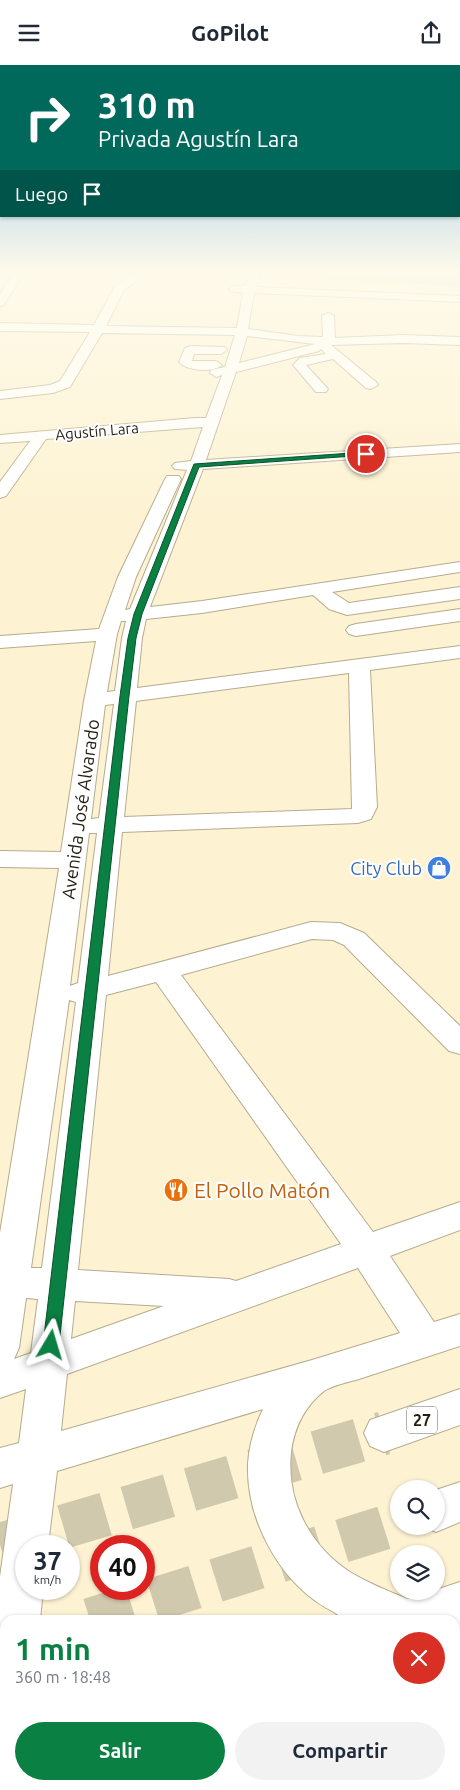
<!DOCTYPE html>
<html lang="es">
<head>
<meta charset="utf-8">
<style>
	:root { --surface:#fff; --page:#f2f2f3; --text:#1f2937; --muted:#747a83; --accent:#0b8043 }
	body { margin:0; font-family:Ubuntu,sans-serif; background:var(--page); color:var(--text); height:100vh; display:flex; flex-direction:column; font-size:19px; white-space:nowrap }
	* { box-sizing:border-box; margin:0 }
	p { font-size:16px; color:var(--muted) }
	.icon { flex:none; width:28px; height:28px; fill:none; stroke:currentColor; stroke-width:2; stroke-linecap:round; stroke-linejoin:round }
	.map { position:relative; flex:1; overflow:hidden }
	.drawer { position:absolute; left:0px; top:1550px; width:460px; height:175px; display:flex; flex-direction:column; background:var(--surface); border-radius:15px 15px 0 0; box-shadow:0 1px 4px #0004 }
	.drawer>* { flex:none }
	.guide { position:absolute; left:0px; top:0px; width:460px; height:152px; box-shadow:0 1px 4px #0004; background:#00695c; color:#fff; overflow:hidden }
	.tools { position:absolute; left:390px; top:1415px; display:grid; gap:10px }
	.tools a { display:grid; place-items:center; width:55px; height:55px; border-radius:50%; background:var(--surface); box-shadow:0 1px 4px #0004; font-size:25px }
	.speed { position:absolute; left:15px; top:1470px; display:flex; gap:10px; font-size:25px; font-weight:700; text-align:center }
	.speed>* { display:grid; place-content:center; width:65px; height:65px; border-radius:50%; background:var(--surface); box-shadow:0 1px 4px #0004; line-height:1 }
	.speed small { font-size:12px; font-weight:400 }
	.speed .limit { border:8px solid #d22; background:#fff; color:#111 }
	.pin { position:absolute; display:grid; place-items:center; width:42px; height:42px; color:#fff; margin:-21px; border:2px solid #fff; border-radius:50%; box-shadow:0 1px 5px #0007 }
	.me { position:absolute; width:55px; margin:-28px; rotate:7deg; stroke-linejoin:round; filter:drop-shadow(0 0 4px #0008) }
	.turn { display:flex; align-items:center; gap:18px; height:105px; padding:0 15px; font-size:22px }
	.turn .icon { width:65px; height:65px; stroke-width:2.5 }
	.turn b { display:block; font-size:35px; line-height:42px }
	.then { display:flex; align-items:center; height:48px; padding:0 15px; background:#0003; gap:10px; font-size:19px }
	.round { display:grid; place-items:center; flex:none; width:52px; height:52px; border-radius:26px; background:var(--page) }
	.headline { display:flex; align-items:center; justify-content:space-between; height:85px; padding:0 15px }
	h1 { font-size:30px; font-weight:600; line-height:38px; color:var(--accent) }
	.cta { display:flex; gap:10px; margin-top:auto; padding:10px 15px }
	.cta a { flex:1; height:58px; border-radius:30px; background:var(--accent); color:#fff; font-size:20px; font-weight:600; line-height:58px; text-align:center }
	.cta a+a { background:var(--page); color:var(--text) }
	header { display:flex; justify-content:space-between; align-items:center; height:65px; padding:0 15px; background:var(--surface); font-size:22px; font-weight:600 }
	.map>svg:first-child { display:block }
	.green { fill:#a6e0b9 }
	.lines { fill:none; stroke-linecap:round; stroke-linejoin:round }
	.major-tunnel { stroke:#d1c9ad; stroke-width:44; stroke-dasharray:44 22; stroke-linecap:butt }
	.minor-casing { stroke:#b5ab8d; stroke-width:2 }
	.major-casing { stroke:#b5ab8d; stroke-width:2 }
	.minor { fill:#fff; fill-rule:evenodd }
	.major { fill:#fff; fill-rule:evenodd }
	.route { fill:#0b8043; stroke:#07532c }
	.labels { text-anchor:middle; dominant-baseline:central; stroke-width:4; stroke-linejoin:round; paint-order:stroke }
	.far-street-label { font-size:15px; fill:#221f13; stroke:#fff }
	.shield { fill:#fff; stroke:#64625a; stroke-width:1 }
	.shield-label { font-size:16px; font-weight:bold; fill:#221f13 }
	.street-label { font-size:18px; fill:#221f13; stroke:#fff }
	.shop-label { font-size:18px; fill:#366cbe; stroke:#fff; text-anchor:end }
	.near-food-label { font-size:21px; fill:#c56008; stroke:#fff; text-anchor:start }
</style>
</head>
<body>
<header><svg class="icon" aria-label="menu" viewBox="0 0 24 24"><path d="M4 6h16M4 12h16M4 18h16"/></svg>GoPilot<svg class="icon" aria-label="share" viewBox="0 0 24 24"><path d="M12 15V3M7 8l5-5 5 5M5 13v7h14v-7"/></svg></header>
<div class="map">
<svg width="460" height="1725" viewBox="0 0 460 1725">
	<rect width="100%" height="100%" fill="#fdf3d3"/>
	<!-- green -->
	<path class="green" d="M317,209h143v12l-150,-7z"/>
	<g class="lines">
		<!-- major-tunnel -->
		<path class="major-tunnel" d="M0,1480l384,-112
			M90,1555l309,-97
			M0,1583l5,-1"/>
		<!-- minor casing -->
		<g class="minor-casing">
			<path id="minor" d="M13,209h10l-19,31 -4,1v-12z
				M134,209h12l-22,16 -18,36 131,2 6,-35 -13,-2 -1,-2 5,-3h11l6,-12h10l-5,13 204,9v6l-206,-9 -6,36 50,7 25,1 -1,-21 6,-3 6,3 1,22 68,-3 57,2v8l-57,-2 -72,2 45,37 2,3 -7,4 -5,-1 -33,-29 -27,6 22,24 -2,3h-10l-23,-27 7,-7 26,-4 -5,-5 -2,2 -83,21 -30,88 254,-16v8l-257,17 -53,138 52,-6 258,-39v10l-128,20 17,11 111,-16v12l-113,16 -18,-6 -16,-14 -111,18 -56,6 -4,19 -5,50 323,-42v12l-90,12 7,137 -6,12 -13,4 -236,9 -14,144 203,-54 29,1 24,10 96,93v28l-11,-3 -105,-106 -11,-5 -21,-1 -131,36 192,257 87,-30v28l-70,26 44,66 26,-8v32c-34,11 -67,22 -101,33 -10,3 -26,6 -35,12 -20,16 -30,37 -33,62 -5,48 19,93 59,119 18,11 38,19 58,27l52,-17v46l-5,1v-9c-25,0 -51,0 -76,0 -9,0 -21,2 -30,0 -6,-2 -12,-6 -17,-9 -51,-26 -86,-90 -84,-147 1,-19 7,-38 15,-55l-206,62 -9,75h-22v43h17l-3,31h-35v18l-5,-4v-57l13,-93 -13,4v-40l19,-5 7,-54 -26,9v-165l59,-365 -59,-1v-16l61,1 23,-151 12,-60 -96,7v-12l99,-7 19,-52 47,-98 2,-3h12l2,3 -45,98 -11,33 5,-1 57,-139 -12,-1 -3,-3 3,-3 16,-2 12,-34 -157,12 -40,57 -6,2v-16l30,-41 -30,2v-8l195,-17h11l16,-43 -6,2 -6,-4 1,-3 14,-3 10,-32 -133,-2 -32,54 -17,6 -53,6v-8l50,-6 10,-4 30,-49 -90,-1v-8l94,2 21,-39zM247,271l68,8 -76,19zM121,556h5l-4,17 -7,53 -8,1 10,-58zM349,608l3,136 -228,8 12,-116zM114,639l-15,114 -8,1 14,-114zM89,768h8l-19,150 -8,3zM156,917l185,262 -105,37 -7,-2 -151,-9 28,-275zM69,935l7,2 -34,266h-11zM358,1203l42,65 -88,27 -251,71 6,-57zM26,1233l12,1 -7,54 -17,6 5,-11zM75,1236l89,5 -93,33z
				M191,281l34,1 2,3 -6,4h-27l-2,7h24l6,4c-8,8 -36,6 -43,-3l6,-14z
				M460,544v12l-104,15 -7,-2 -3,-4 3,-4 7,-2z
				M5,1627v90l-5,2v-90z"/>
		</g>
		<!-- major casing -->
		<g class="major-casing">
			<path id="major" d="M460,1324v36l-76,27 -14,-6 -6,-13 6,-13z
				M460,1417v40l-24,10 -13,-6h13v-36z"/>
		</g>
		<!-- minor -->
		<use href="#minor" class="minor"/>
		<!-- major -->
		<use href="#major" class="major"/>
	</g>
	<!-- sky -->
	<linearGradient id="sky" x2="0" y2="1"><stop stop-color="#7cb8e9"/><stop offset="0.46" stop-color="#fefaeb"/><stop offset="1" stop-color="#fefaeb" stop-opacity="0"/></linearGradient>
	<rect width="460" height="450" fill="url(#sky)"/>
	<!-- route -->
	<path class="route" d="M366,387l2,3 -169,12 -57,147 -6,24 -7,58 -70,649 -2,4 -6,2 -5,-2 -3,-4 77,-649 8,-58 6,-24 60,-150z"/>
	<!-- icons -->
	<defs>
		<g id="shop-disc" transform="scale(1.25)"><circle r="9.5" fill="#3f7fe0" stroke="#fff"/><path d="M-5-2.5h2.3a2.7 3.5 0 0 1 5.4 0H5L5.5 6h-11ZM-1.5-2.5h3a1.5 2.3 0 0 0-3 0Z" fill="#fff"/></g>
		<g id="restaurant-disc" transform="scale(1.25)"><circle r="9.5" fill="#e8710a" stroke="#fff"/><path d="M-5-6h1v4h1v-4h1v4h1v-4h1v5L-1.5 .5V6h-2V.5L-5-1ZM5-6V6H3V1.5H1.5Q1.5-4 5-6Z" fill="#fff"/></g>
	</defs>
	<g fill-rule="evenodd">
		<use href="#shop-disc" x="439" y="803"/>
		<use href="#restaurant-disc" x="176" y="1125"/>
	</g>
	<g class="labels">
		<!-- far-street labels -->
		<g class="far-street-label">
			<text transform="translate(97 366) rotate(-5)">Agustín Lara</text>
		</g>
		<!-- shield labels -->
		<rect class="shield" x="407" y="1341.5" width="30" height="27" rx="4"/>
		<g class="shield-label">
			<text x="422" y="1355">27</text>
		</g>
		<!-- street labels -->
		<g class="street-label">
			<text transform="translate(80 744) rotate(-82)">Avenida José Alvarado</text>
		</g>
		<!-- shop labels -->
		<g class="shop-label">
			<text x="422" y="803">City Club</text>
		</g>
		<!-- near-food labels -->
		<g class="near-food-label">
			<text x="194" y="1125">El Pollo Matón</text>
		</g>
	</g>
</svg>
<div class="tools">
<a><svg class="icon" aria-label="search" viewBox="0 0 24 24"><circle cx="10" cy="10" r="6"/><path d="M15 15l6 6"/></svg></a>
<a><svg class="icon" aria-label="layers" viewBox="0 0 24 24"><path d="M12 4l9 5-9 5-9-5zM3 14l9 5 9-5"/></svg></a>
</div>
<div class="speed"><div>37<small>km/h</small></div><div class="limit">40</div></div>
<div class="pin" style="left:366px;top:389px;background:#d93025"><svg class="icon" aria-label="arrive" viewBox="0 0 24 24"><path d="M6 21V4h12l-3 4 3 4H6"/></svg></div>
<svg class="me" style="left:51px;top:1280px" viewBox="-20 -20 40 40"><path d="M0-17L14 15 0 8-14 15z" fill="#0b8043" stroke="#fff" stroke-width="4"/></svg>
<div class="guide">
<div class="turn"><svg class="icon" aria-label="right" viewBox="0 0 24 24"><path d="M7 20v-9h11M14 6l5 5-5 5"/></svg><div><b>310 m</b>Privada Agustín Lara</div></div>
<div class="then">Luego<svg class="icon" aria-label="arrive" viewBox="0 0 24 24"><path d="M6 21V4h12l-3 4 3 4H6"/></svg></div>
</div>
<section class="drawer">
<div class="headline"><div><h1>1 min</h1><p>360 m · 18:48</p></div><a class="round" style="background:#d93025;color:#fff"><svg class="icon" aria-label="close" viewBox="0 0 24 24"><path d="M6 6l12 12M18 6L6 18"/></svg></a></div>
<div class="cta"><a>Salir</a><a>Compartir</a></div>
</section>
</div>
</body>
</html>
